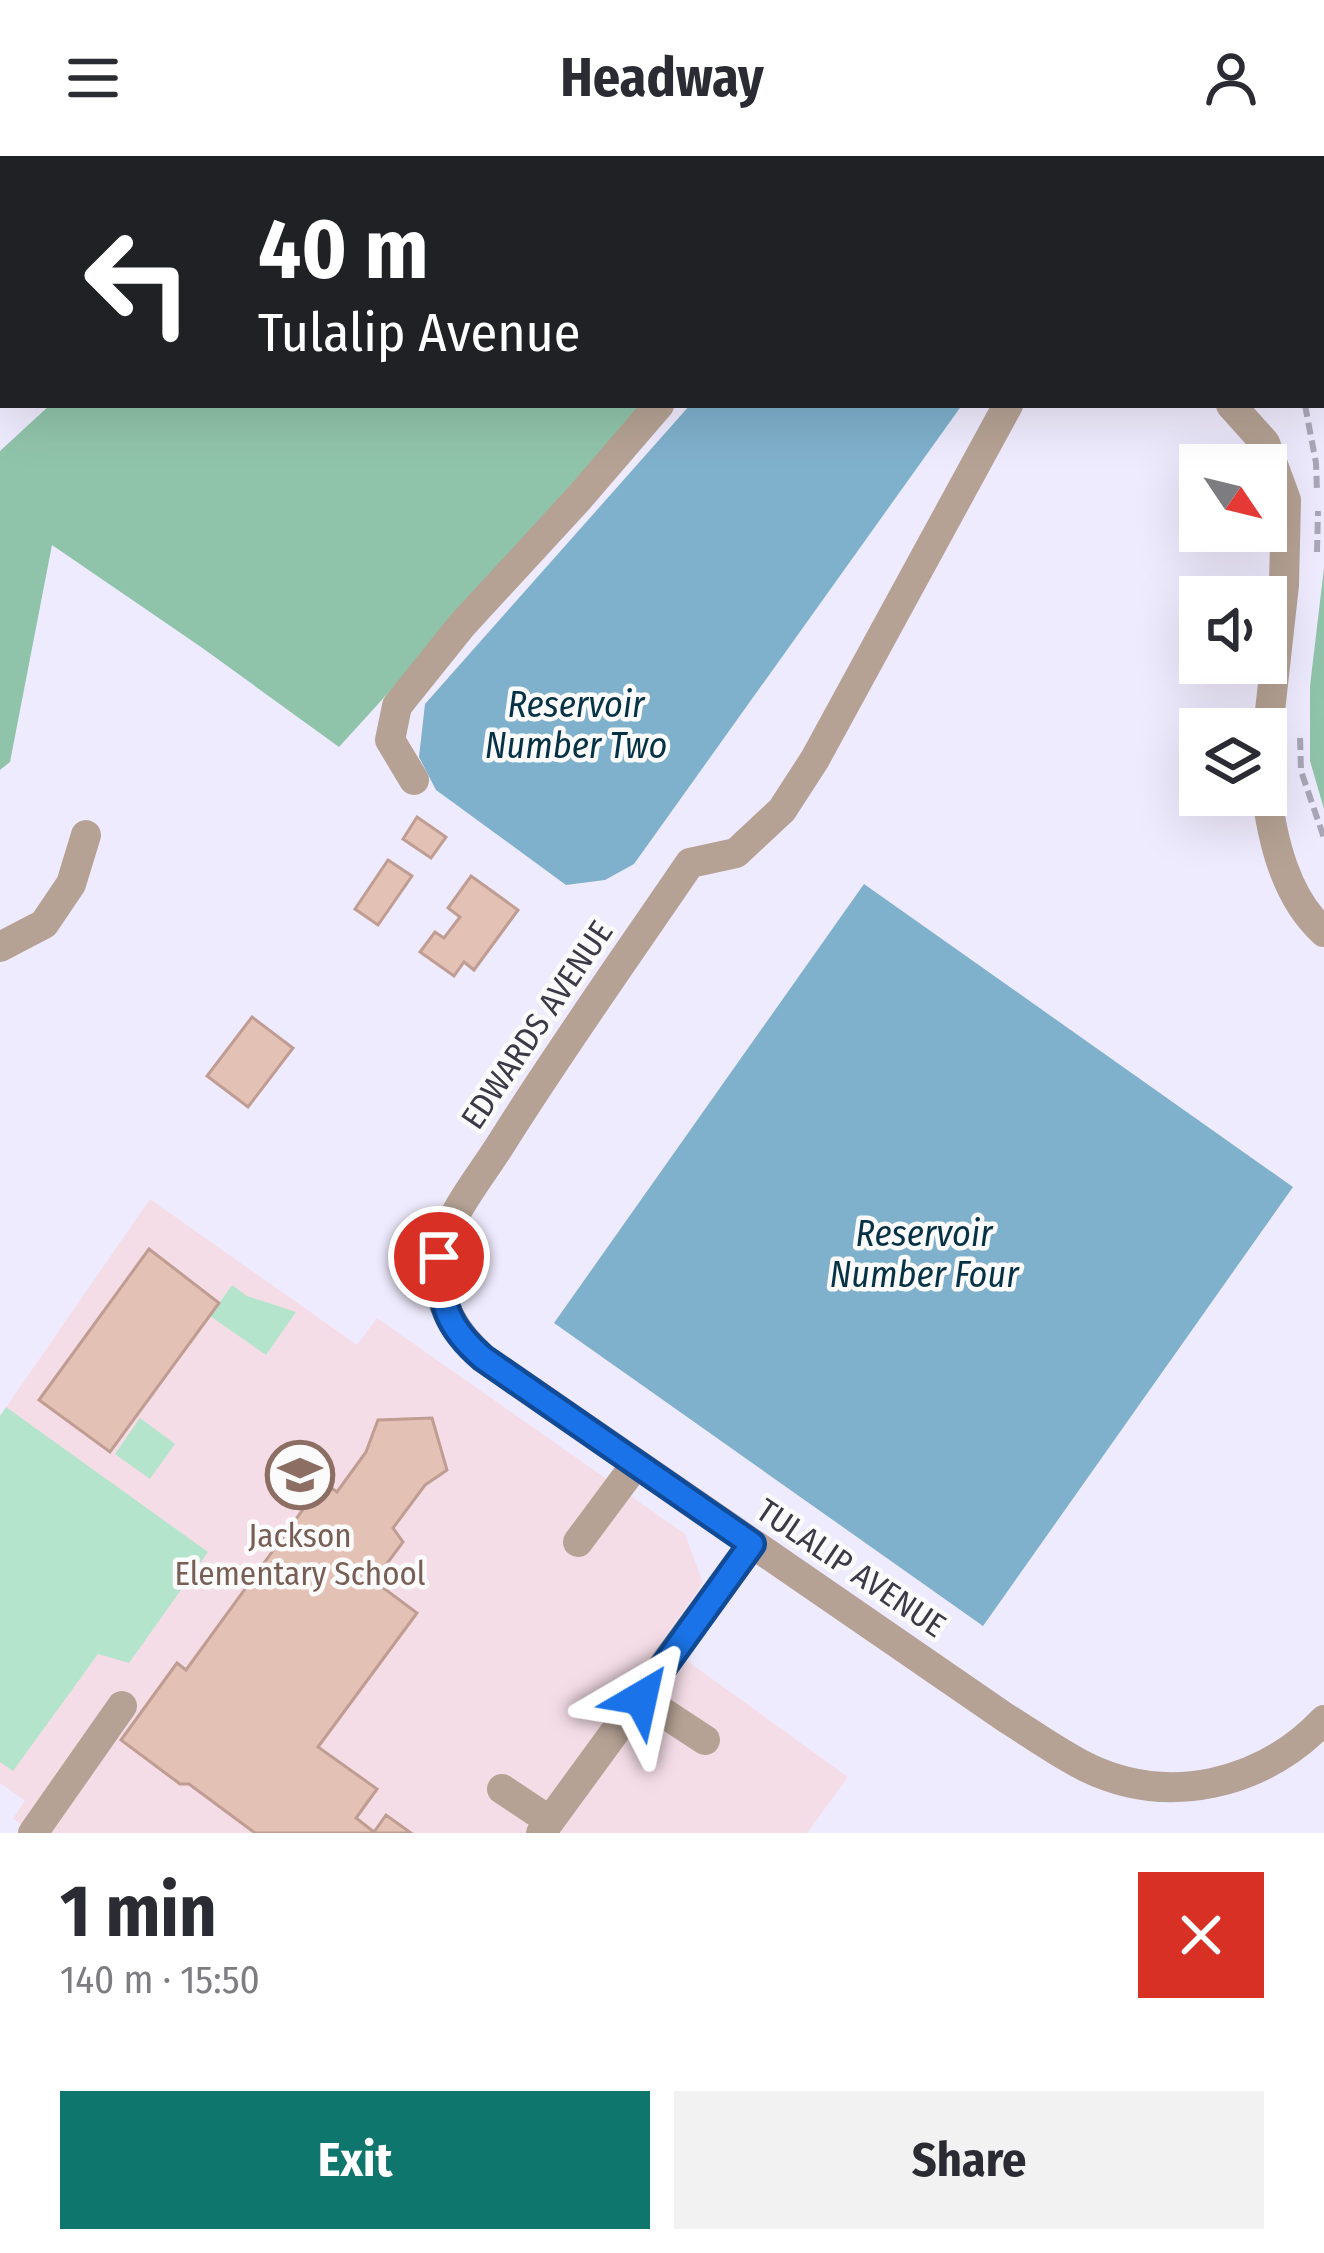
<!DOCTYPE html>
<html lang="en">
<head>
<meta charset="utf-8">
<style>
	:root { --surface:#fff; --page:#f2f2f3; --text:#2b2b33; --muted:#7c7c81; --accent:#0f766e }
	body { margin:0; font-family:"Fira Sans Condensed",sans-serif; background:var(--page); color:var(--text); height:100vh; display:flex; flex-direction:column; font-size:45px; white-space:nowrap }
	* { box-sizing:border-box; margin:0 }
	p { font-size:39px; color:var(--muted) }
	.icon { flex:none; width:66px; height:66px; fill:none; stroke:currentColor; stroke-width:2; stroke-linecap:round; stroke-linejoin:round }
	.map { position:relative; height:1677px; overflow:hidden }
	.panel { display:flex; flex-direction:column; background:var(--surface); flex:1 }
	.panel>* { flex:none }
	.banner { position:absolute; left:0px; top:0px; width:1326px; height:252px; box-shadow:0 12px 48px #0002; background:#202124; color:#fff; overflow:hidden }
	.needle { width:78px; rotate:125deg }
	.buttons { position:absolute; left:1179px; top:288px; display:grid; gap:24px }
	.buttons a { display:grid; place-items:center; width:108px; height:108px; border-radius:0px; background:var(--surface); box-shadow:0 12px 48px #0002; font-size:60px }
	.pin { position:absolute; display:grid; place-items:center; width:102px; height:102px; color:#fff; margin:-51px; border:6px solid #fff; border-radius:50%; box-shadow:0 3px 12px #0007 }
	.me { position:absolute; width:132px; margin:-66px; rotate:36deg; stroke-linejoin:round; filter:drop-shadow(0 0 9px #0008) }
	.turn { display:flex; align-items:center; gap:42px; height:252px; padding:0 60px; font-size:54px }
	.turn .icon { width:156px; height:156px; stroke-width:2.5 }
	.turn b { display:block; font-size:84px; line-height:102px }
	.round { display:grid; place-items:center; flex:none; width:126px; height:126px; border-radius:0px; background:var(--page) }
	.headline { display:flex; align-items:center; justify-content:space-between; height:204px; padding:0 60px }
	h1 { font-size:72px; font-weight:700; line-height:90px }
	.cta { display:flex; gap:24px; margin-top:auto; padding:24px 60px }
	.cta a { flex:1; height:138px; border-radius:0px; background:var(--accent); color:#fff; font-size:48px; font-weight:700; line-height:138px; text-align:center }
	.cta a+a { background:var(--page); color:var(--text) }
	header { display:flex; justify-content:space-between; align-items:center; height:156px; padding:0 60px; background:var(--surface); font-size:54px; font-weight:700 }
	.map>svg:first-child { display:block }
	.education { fill:#f5dde7 }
	.green { fill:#b5e4cc }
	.forest { fill:#90c4aa }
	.water { fill:#7fb0cc }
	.building { fill:#e4c1b5; stroke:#bf9d92; stroke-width:3 }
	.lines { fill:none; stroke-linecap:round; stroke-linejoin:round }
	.path { stroke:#aaa7b7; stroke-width:6; stroke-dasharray:12 6; stroke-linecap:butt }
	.minor { stroke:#b5a294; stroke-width:30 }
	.route-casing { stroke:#114b97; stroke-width:30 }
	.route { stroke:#1a73e8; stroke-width:21 }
	.labels { text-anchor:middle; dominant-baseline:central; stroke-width:9; stroke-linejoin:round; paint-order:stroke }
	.street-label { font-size:33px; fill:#3d3a47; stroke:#fbfbfb }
	.education-label { font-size:33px; fill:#785e54; stroke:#fbfbfb }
	.water-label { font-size:36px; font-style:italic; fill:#063246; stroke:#fbfbfb }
</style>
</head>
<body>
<header><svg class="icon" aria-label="menu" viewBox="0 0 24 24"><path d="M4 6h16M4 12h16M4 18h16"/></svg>Headway<svg class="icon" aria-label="person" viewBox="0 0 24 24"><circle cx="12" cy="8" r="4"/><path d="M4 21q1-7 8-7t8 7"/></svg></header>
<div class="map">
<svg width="1324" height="1677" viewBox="0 0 1324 1677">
	<rect width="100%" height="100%" fill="#efebfe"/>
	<!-- education -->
	<path class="education" d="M150,1043l207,146 20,-27 308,216 18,49 -42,59 187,135 -41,56h-774l-20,-15 12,-17 -25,-18v-367z"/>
	<!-- green -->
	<path class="green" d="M232,1129l15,11 49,16 -30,43 -56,-39z
		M6,1251l202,145 -79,111 -31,-9 -85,117 -13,-9v-346z
		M140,1262l35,26 -25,35 -35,-25z"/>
	<!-- forest -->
	<path class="forest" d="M248,0h694l-12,3h-685z
		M50,249h600l-311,342 -138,-100 -149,-102 -42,217 -10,8v-319z
		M1324,412v241l-14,-48v-75z"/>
	<!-- water -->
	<path class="water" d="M690,249h272l-328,459 -29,16 -39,5 -130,-95 -17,-33 6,-53z
		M864,728l429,303 -310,439 -429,-303z"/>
	<!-- building -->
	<path class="building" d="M417,661l29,20 -15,21 -28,-19z
		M388,704l24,16 -34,49 -23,-16z
		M471,720l47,34 -44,60 -10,-8 -10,14 -34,-24 15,-20 9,6 16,-21 -12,-9z
		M252,861l41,31 -45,59 -41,-31z
		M149,1093l70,54 -109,149 -71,-52z
		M432,1262l15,52 -22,15 -32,43 10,14 -29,39 43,32 -99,134 59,42 -21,29 18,14 12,-17 25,18h-156l-66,-49h-9l-59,-44 56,-77 9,7 137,-188 14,10 29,-40 12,-32z"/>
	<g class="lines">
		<!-- path -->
		<path class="path" d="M1278,3v-3
			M1305,249l11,58 1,29
			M1317,396l1,-41
			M1300,582l1,33 23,67"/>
		<!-- minor -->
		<path class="minor" d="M1008,249l-193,354 -33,51 -46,43 -46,10c-64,94 -131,188 -191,284 -21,33 -50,67 -58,105 -10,43 11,78 42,106l523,360c26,16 52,35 80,49 82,40 176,18 238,-47
			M1231,249l34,38 21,57 -2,85 -18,162
			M414,624l-24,-40 7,-34 65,-81 117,-127 80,-93
			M1266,633c6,50 19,108 58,143
			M0,791l44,-23 27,-40 15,-49
			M578,1386l58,-78
			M641,1542l64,42
			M502,1633l48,32
			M33,1677l89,-127
			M541,1677l211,-289"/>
	</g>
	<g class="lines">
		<!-- route casing -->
		<g class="route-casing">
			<path id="route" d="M439,1101c2,47 7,69 44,101l269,186 -111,154"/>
		</g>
		<!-- route -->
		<use href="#route" class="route"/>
	</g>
	<!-- icons -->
	<defs>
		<g id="school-ring" transform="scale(3.45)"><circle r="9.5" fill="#fbfbfb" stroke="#8d6e63" stroke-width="1.5"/><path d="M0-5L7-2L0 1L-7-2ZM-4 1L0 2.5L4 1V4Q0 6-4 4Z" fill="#8d6e63"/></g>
	</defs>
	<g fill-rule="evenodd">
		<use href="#school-ring" x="300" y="1319"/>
	</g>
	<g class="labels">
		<!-- street labels -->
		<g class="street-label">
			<text transform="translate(537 869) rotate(-56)">EDWARDS AVENUE</text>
			<text transform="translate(851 1412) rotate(34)">TULALIP AVENUE</text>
		</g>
		<!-- education labels -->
		<g class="education-label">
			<text x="300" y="1380">Jackson<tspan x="300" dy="38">Elementary School</tspan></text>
		</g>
		<!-- water labels -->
		<g class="water-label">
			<text x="576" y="549">Reservoir<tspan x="576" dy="41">Number Two</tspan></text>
			<text x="924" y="1078">Reservoir<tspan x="924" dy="41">Number Four</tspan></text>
		</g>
	</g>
</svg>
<div class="buttons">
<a><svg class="needle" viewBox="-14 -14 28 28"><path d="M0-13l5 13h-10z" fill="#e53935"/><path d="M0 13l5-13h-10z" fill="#7c7c81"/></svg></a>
<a><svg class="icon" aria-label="sound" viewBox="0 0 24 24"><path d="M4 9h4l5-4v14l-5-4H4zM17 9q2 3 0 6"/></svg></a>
<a><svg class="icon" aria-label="layers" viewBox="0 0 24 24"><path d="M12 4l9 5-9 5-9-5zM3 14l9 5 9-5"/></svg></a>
</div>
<div class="pin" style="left:439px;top:1101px;background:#d93025"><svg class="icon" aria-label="arrive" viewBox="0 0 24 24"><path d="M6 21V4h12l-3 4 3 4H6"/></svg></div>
<svg class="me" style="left:641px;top:1542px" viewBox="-20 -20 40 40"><path d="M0-17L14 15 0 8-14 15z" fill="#1a73e8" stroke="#fff" stroke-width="4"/></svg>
<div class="banner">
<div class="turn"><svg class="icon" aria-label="left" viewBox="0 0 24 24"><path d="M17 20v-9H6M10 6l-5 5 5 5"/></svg><div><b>40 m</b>Tulalip Avenue</div></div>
</div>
</div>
<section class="panel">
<div class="headline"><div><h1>1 min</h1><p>140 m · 15:50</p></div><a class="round" style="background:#d93025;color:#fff"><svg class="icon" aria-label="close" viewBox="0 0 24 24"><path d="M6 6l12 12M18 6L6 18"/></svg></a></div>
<div class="cta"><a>Exit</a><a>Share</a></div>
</section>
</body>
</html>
